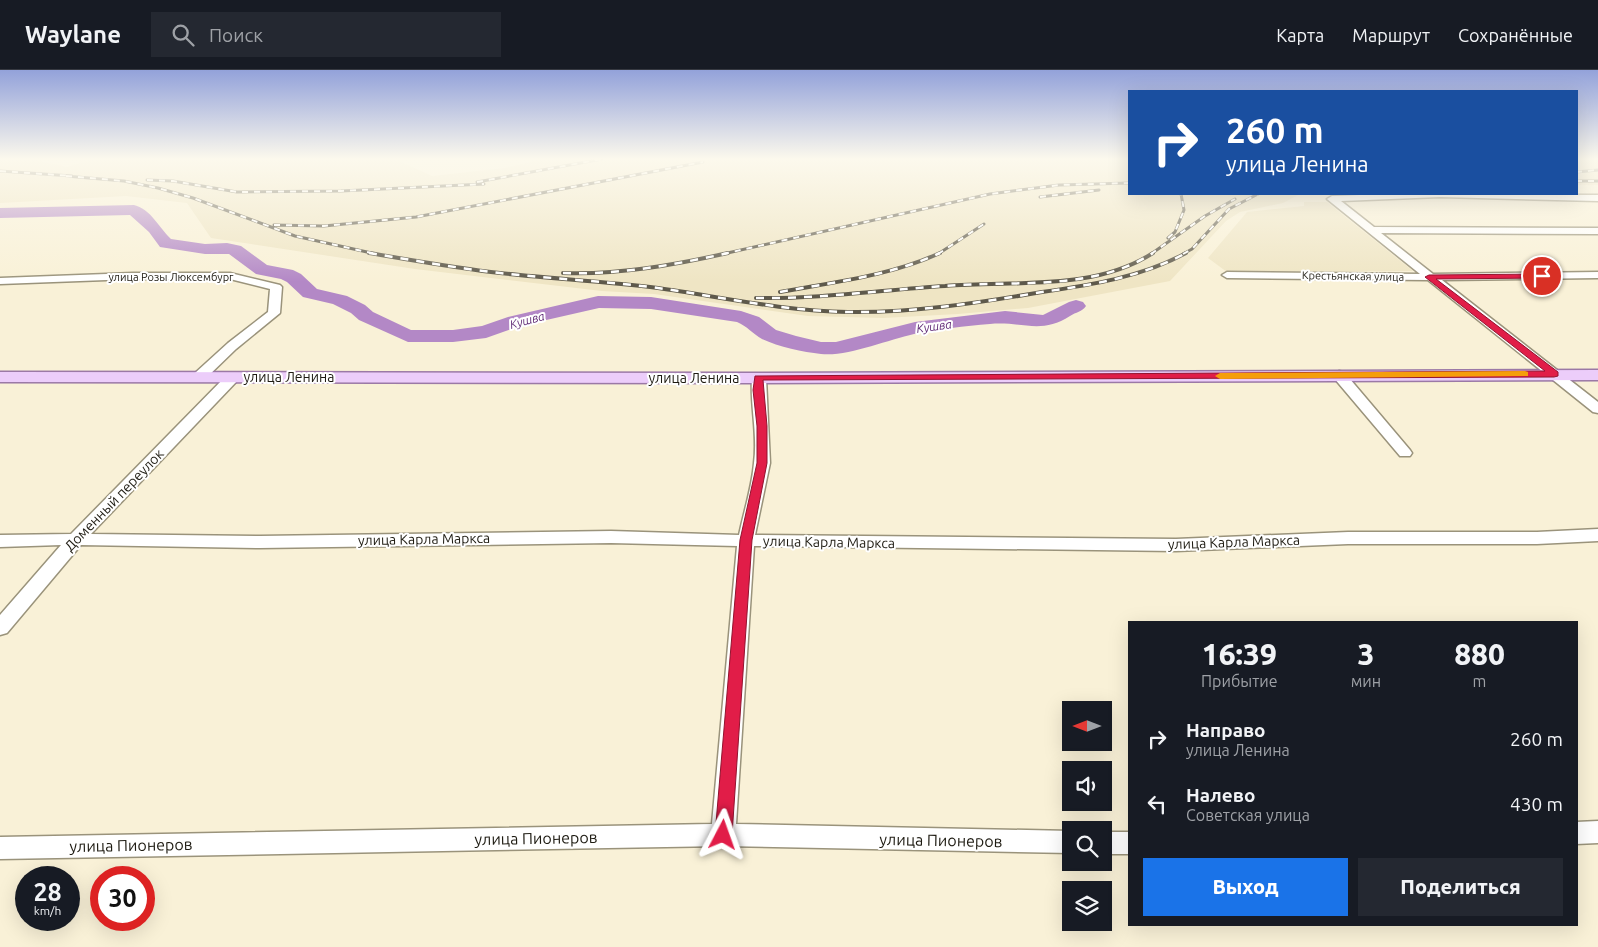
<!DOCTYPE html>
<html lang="ru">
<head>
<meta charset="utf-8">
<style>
	:root { --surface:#171b24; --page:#242831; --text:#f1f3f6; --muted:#9ea1a6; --line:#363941; --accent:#1a73e8 }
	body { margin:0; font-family:Ubuntu,sans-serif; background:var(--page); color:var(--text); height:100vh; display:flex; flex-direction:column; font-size:19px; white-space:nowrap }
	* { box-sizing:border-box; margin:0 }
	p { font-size:16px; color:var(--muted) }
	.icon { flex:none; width:28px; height:28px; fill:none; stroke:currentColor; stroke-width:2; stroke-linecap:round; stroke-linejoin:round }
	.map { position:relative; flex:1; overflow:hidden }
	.panel { position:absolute; left:1128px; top:551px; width:450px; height:305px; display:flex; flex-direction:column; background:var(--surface); border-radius:0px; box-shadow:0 5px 20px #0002 }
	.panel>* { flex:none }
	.top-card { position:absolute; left:1128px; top:20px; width:450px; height:105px; border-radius:0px; box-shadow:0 5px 20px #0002; background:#1a4fa0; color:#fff; overflow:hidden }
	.needle { width:32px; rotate:270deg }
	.buttons { position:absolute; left:1062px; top:631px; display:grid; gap:10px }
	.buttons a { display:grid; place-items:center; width:50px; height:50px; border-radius:0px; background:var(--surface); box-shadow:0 5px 20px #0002; font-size:25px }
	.speed { position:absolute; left:15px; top:796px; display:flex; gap:10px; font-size:25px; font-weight:700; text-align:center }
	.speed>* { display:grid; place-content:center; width:65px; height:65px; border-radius:50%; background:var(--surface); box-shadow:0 5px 20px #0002; line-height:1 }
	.speed small { font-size:12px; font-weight:400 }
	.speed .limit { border:8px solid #d22; background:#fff; color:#111 }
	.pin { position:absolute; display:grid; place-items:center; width:42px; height:42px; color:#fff; margin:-21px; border:2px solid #fff; border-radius:50%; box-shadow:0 1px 5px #0007 }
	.me { position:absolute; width:55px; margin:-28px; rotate:4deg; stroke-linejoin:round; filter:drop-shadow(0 0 4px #0008) }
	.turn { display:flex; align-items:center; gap:18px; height:105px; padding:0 15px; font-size:22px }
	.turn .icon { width:65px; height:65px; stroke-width:2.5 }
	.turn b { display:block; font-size:35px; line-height:42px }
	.eta { display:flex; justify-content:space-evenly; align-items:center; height:85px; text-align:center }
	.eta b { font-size:30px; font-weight:800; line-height:35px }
	.action { display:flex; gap:10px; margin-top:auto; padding:10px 15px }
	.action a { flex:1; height:58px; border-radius:0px; background:var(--accent); color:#fff; font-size:20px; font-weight:800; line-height:58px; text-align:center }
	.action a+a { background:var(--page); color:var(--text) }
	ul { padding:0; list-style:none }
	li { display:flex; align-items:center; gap:15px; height:65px; padding:0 15px }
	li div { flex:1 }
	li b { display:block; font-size:19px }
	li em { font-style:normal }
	header { display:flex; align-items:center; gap:30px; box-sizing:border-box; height:70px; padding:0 25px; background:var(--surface); border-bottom:1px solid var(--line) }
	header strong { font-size:24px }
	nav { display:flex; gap:28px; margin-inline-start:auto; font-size:18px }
	.search { width:350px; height:45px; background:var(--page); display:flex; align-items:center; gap:12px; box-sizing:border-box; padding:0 18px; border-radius:0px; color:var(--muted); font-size:19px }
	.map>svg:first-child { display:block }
	.built { fill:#efe5c4 }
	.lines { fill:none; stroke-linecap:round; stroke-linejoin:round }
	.river { fill:#b388c6; fill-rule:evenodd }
	.minor-casing { stroke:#9a937b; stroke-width:3 }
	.major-casing { stroke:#9b79a6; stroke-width:3 }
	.minor { fill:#fff; fill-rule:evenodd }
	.major { fill:#eccdfa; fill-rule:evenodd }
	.rail-far1-casing { stroke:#5e594b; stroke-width:3 }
	.rail-casing { stroke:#5e594b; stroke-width:4 }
	.rail-far1 { stroke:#fff; stroke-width:2; stroke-dasharray:6; stroke-linecap:butt }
	.rail { stroke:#fff; stroke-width:2.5; stroke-dasharray:8; stroke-linecap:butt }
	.route { fill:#e11d48; stroke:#92132f }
	.slow { fill:#f59e0b }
	.labels { text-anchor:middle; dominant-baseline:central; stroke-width:4; stroke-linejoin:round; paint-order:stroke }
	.far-street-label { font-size:11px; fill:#1e1b12; stroke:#fff }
	.far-water-label { font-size:12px; font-style:italic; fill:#622d77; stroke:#fff }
	.street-label { font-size:14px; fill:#1e1b12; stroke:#fff }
	.near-street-label { font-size:16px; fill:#1e1b12; stroke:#fff }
</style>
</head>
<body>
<header>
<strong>Waylane</strong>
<div class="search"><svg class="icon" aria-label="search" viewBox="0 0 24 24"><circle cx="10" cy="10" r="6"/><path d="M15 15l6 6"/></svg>Поиск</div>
<nav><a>Карта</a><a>Маршрут</a><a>Сохранённые</a></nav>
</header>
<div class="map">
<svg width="1598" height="877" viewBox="0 0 1598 877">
	<rect width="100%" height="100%" fill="#f9f1d7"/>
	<!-- built -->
	<path class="built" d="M0,89h29l38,8 16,-5 -19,-3h331l37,17 73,-8 38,-9h586v35h171l-17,9 -43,9 -14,9 -56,60 -142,27 -70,6 -75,4 -75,-2 -154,-22 -52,-3 -187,-22 -204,-31 -24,-35 -61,-7 -126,7z
		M1576,89h22v26h-22z
		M1304,132h23l86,69 -186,1 -19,-14 39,-46 57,-6z"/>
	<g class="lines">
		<!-- river -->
		<path class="river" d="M134,135c17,4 25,23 37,34l34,5 22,-1 14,3 26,19 26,5 8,4 16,15 30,7 18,9 8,7 38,18h42l29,-4 26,-9 90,-21 53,1 90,14 18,6 17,13 20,6 25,6h15l79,-20 90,-11 38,4 26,-13 7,-2 7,2 3,4c-4,6 -10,6 -16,10 -29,19 -48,5 -80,8 -25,2 -52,5 -76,10 -27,6 -67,23 -93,20 -18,-2 -42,-7 -59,-15 -9,-5 -15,-13 -25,-17l-86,-13 -52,-1 -79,18 -34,12 -33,4h-45l-49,-22 -8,-7 -18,-9 -30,-7 -16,-15 -6,-3 -25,-5 -27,-20h-24l-45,-7 -11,-15 -19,-17 -130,3v-10z"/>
		<!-- minor casing -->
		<g class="minor-casing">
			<path id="minor" d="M1387,124l211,1v6l-158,-4 -99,4 33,26 224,1v6l-217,-1 52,41 165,-2v6l-156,2 156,122v11l-5,-1 -165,-132 -201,-2 -5,-3 5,-3 193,2 -93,-75 5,-3z
				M133,203h97l50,12 2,2 -2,26 -44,36 -31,30h-10l-2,-3 2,-3 33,-30 40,-31 2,-23 -40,-10h-97l-133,5v-6z
				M1339,301l5,1 66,78 2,3 -2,3h-10l-66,-78 -2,-3z
				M233,303l7,4 -2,3 -147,154 169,2 351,-5 128,4c5,-24 13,-48 15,-72 4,-29 -4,-57 -2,-85l7,-4 7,4 4,85 -15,72 421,4 172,-7h189l61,-3v12l-61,3h-189l-172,7 -422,-5 -18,278 335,7v22l-348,-7 -723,13v-22l712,-13 25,-278 -126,-3 -351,5 -179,-3 -74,88 -7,2v-20l61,-70 -61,2v-12l71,-1 157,-160z
				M1598,751v22l-22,1v-22z
				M1104,762h25v22h-25z"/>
		</g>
		<!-- major casing -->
		<g class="major-casing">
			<path id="major" d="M1598,300v10l-839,3 -759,-1v-10l759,1z"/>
		</g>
		<!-- minor -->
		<use href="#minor" class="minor"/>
		<!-- major -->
		<use href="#major" class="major"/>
		<!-- rail-far1 casing -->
		<g class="rail-far1-casing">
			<path id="rail-far1" d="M0,101l72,5
				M1576,102l22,-2
				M66,106l58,5 34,7 35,10 102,38 81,18
				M147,110l26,1 64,11 104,-1 143,-7
				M1576,111h22
				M477,112l125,-23
				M1040,127l59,-7
				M274,155l50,1 92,-9 287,-55
				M1168,168l7,-6 9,-22 -3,-16
				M723,184l267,-60 69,-9 70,-2
				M938,184l46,-30
				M1151,184l54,-38 30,-17
				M1183,184l9,-5 37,-40 29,-15"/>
		</g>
		<!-- rail casing -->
		<g class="rail-casing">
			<path id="rail" d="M369,183c43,7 87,15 131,20 53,6 105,8 158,15 63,9 126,23 190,24 64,1 130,-9 194,-20 49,-7 100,-15 144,-39
				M563,203c55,2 111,-8 165,-20
				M780,222c54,-10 110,-16 160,-39
				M756,228c64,1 126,-8 189,-12 69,-6 147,6 208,-33"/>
		</g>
		<!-- rail-far1 -->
		<use href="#rail-far1" class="rail-far1"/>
		<!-- rail -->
		<use href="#rail" class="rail"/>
	</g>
	<!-- sky -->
	<linearGradient id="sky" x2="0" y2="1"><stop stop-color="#93a2da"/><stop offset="0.42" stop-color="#fcf9ed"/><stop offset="1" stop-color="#fcf9ed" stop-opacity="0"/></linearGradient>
	<rect width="1598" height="212" fill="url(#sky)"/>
	<!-- route -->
	<path class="route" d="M1544,204l1,2 -3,2 -106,1 122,93v4l-4,1 -791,3 4,46v37l-15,77 -20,295 -3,5 -6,3 -6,-3 -2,-5 25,-295 17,-77v-37l-4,-36 2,-14 790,-5 -120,-94 4,-2z"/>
	<!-- slow -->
	<path class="slow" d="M1525,301l3,1v4l-308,3 -5,-3 5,-3z"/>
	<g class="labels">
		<!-- far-street labels -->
		<g class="far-street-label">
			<text transform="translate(1353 206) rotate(1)">Крестьянская улица</text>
			<text x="171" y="207">улица Розы Люксембург</text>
		</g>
		<!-- far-water labels -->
		<g class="far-water-label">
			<text transform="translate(527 250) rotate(-15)">Кушва</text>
			<text transform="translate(934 256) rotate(-8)">Кушва</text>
		</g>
		<!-- street labels -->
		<g class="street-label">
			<text x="289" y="307">улица Ленина</text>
			<text x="694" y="308">улица Ленина</text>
			<text transform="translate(114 430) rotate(-46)">Доменный переулок</text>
			<text transform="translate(424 469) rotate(-1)">улица Карла Маркса</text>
			<text transform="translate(829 472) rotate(1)">улица Карла Маркса</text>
			<text transform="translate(1234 472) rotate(-2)">улица Карла Маркса</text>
		</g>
		<!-- near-street labels -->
		<g class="near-street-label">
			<text transform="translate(536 768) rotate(-1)">улица Пионеров</text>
			<text transform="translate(941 770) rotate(1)">улица Пионеров</text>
			<text transform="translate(131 775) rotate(-1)">улица Пионеров</text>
		</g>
	</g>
</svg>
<div class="buttons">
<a><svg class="needle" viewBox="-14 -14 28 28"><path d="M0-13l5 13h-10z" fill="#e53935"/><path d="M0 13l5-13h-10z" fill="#9ea1a6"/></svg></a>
<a><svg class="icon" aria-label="sound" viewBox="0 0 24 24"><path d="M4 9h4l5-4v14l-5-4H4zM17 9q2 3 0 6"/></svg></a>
<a><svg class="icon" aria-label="search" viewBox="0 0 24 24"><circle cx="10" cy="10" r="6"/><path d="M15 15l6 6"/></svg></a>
<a><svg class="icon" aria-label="layers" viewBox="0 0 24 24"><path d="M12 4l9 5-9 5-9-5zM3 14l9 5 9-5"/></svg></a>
</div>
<div class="speed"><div>28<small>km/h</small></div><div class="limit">30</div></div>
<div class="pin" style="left:1542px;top:206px;background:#d93025"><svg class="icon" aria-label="arrive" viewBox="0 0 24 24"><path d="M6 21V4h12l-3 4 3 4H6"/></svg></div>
<svg class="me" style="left:723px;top:765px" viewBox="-20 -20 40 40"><path d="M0-17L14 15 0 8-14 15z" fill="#e11d48" stroke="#fff" stroke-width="4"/></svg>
<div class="top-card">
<div class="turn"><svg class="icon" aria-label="right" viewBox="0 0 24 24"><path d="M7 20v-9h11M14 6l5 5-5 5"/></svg><div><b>260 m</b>улица Ленина</div></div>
</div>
<section class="panel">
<div class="eta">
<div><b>16:39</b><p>Прибытие</p></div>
<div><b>3</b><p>мин</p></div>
<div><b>880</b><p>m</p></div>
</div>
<ul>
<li><svg class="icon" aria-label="right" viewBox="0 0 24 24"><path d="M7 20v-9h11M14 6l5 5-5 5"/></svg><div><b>Направо</b><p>улица Ленина</p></div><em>260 m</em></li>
<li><svg class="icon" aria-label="left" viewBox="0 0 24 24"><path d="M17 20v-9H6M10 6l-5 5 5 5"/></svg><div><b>Налево</b><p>Советская улица</p></div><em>430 m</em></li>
</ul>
<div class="action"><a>Выход</a><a>Поделиться</a></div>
</section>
</div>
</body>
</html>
